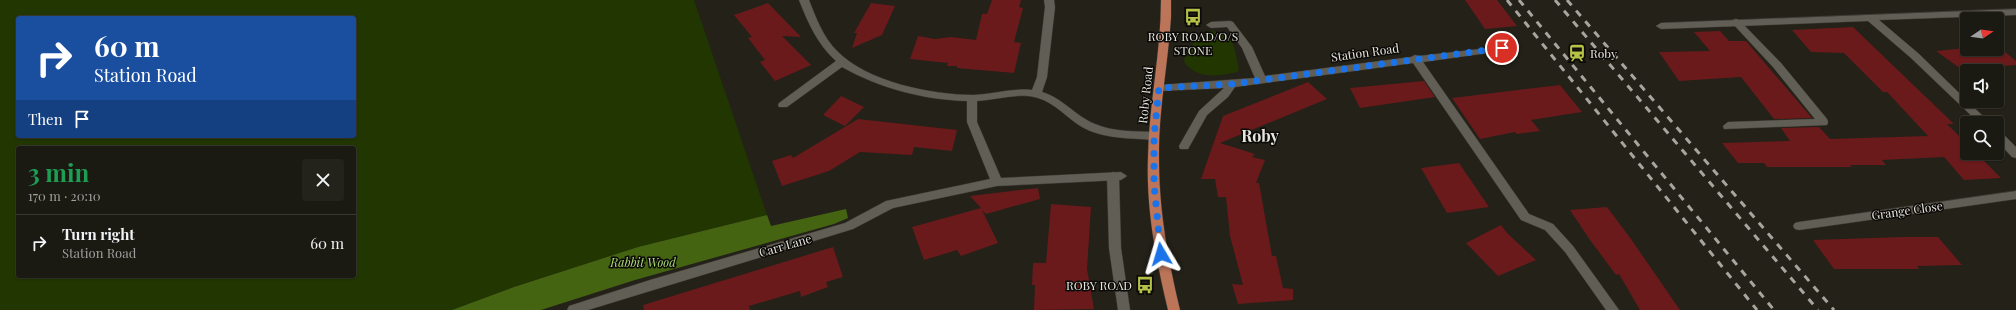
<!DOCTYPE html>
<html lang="en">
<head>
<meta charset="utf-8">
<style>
	:root { --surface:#1a1912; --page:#23221b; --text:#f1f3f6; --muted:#9fa09f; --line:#383832 }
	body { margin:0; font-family:"Playfair Display",serif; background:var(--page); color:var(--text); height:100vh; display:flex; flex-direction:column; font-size:15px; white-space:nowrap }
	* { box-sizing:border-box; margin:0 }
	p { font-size:13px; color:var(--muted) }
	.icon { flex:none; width:22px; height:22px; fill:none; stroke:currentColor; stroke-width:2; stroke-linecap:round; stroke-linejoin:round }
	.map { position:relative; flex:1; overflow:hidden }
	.sheet { position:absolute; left:16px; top:146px; width:340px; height:132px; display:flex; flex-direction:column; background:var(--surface); border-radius:4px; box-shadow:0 1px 3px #0004,0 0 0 1px var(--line) }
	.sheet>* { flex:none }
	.hud { position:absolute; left:16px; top:16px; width:340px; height:122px; border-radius:4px; box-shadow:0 1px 3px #0004,0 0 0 1px var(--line); background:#1a4fa0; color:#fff; overflow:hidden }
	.needle { width:26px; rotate:77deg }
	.controls { position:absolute; left:1960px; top:12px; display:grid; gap:8px }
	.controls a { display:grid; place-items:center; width:44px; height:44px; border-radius:4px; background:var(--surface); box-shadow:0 1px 3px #0004,0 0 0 1px var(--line); font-size:20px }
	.pin { position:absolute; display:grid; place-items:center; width:34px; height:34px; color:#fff; margin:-17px; border:2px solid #fff; border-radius:50%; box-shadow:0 1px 4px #0007 }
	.me { position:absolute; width:44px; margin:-22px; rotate:353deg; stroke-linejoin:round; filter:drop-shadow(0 0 3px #0008) }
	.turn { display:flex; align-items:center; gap:14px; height:84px; padding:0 12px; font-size:18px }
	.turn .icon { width:52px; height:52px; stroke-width:2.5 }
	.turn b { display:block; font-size:28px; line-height:34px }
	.then { display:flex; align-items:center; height:38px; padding:0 12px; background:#0003; gap:8px; font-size:15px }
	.round { display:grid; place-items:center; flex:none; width:42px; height:42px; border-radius:4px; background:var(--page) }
	.headline { display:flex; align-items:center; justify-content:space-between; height:68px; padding:0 12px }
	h1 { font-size:24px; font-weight:700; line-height:30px; color:#1e9e55 }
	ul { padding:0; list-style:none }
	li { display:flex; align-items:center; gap:12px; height:56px; padding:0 12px; border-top:1px solid var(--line) }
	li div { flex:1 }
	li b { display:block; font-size:15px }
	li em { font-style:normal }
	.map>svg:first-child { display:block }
	.green { fill:#213600; fill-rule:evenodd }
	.forest { fill:#446412 }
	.building { fill:#6a1a1b }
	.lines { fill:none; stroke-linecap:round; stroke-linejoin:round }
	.service-casing { stroke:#3c3a34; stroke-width:1 }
	.pedestrian-casing { stroke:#3c3a34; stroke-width:1 }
	.minor-casing { stroke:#3c3a34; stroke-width:1 }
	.primary-casing { stroke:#3c3a34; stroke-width:1 }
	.service { fill:#615e55; fill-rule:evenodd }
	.pedestrian { fill:#615e55; fill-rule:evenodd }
	.minor { fill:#615e55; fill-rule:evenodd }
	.primary { fill:#bd7559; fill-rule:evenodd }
	.rail { stroke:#a7a59e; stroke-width:3; stroke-dasharray:7 7; stroke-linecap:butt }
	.route { stroke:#1a73e8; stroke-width:7; stroke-dasharray:0 12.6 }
	.labels { text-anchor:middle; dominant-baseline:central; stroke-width:3; stroke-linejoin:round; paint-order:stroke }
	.poi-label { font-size:12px; fill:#e7e6e0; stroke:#0b0a07 }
	.street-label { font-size:12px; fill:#e7e6e0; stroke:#0b0a07 }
	.park-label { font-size:12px; font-style:italic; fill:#aede76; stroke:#0b0a07 }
	.district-label { font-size:16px; font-weight:bold; fill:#e7e6e0; stroke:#0b0a07 }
</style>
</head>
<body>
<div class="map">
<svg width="2016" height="310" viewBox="0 0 2016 310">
	<rect width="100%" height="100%" fill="#232118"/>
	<!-- green -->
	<path class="green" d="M0,0h694l73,215 -129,32 -124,40 -62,23h-452zM18,18h336v118h-336zM18,148h336v128h-336z
		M1208,31c27,1 26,16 31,37l-1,4c-19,4 -41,8 -54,-10 0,-10 10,-20 17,-27h7z"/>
	<!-- forest -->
	<path class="forest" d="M846,209l2,9 -14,6 -199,56 -94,30h-89l62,-23 124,-40 129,-32 4,11z"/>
	<!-- building -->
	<path class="building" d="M992,0h29l-2,7 4,1 -9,34 7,1 -7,30 -57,-5v-2h-10l1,-3 -38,-4 8,-23 17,3 16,-2 25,3 6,-26h5z
		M1465,0h32l20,26 -32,3z
		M768,3l33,34 -19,-1 29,29 -36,16 -15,-19 5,-2 -17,-22 4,-1 -18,-22z
		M871,3l24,3 -13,29 -30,13 5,-15h-3z
		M1853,27l101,97h-7l20,20v9h9l25,25 -37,2 -20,-23 -62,3 4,5h-36l2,2h-85l-3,-4h-26l-16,-20 68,-2 -9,-13 38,-1 11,12 98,-3 -41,-44h-4l-39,-39 -33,-1 -19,-22z
		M1720,31l9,10h17l66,77 -38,1 -33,-42 -62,4 -20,-29 51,-1 -16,-19z
		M1998,46l18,15v4l-55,4 -25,-18 31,-3 30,1z
		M1424,81l11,16 -75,11 -10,-20z
		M1308,82l19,17 -107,44 35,11 -3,3 13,3 -9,23h3l13,73h4l7,32 10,1v11l-55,4 -6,-20 11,1 -13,-49 -4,-39h-8l-3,-18h-14l22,-63z
		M1560,85l22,27 -51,8 9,11 -23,3 -2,-2 -35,7 -28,-41z
		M841,96l23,11 -19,19 -22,-11z
		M858,119l99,11 -5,21 -38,-4 -2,8 -52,-3 -31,19 -47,15 -10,-25 19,-6 2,3z
		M1459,163l30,44 -42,6 -26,-45z
		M1038,188l2,11 -54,15 -4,-4 16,33 -37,13 -4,-6 -33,10 -12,-33 69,-19 -11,-12z
		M1051,204l40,3 -4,62 7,40 -60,1 1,-25h-3l1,-22h13z
		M1607,207l24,32 49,71h-40l-21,-36 -3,1 -26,-35 -20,-30z
		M1501,225l6,8 29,27 -38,16 -32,-33z
		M1902,237h36l24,28 -45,1 2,3h-85l-21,-29z
		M833,247l10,30 -17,5 2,5 -27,10 -1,-6 -51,15 1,4h-106l-1,-5z"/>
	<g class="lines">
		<!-- service casing -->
		<g class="service-casing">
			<path id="service" d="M1736,19l3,1 42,43 46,56 1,3 -1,3 -103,4 -1,-3 5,-4 87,-3 -42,-52 -40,-43 -2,-2 2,-2z"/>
		</g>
		<!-- pedestrian casing -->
		<g class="pedestrian-casing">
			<path id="pedestrian" d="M1113,172l6,4 2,72 9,62h-12l-9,-62 -2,-72z"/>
		</g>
		<!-- minor casing -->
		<g class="minor-casing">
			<path id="minor" d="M799,0h10c7,18 14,37 28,51 30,31 95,44 137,44 19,-1 39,-7 58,-5l5,-13 8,-70 -1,-7h10l1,7 -8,70 -5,15c21,6 33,24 53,32 18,8 40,7 59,8l5,4 -5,4c-24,-2 -51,-1 -72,-13 -15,-9 -27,-24 -44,-29 -19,-6 -41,2 -61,3v21l24,56 120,-6 6,4 -6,4 -124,6 -104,22 -40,21 -265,81h-21l2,-4 81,-26 195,-57 41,-22 104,-22 -23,-57v-21c-43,-1 -88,-13 -125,-34l-55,40h-8l-1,-2 1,-2 57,-42c-18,-16 -28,-38 -37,-61z
				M2016,9v6l-137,5 40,34 71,69h-11l-68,-65 -43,-37 -207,8 -5,-3 5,-3z
				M1230,21l3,1 19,25 13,29 146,-19 4,-2 4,1 87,-10 1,2 -5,3 -79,11 106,152 24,10 20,22 46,64h-13l-41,-58 -20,-22 -24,-10 -108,-157 -178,24 -7,10 -21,18 -19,34h-8l-1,-3 20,-35 25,-23 -65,3 -5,-3 5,-3 96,-7 -13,-30 -15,-21 -16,1 -5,-3 5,-3z
				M1997,131l4,1 15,15v11l-4,-1 -15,-16z
				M2016,191v8l-217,31 -4,-1 -2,-3 2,-3 4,-1z"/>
		</g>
		<!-- primary casing -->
		<g class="primary-casing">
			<path id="primary" d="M1161,0h10v17c-3,48 -13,95 -12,143 0,51 9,100 21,150h-12c-12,-50 -22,-101 -20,-153 1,-53 13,-104 13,-157z"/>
		</g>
		<!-- service -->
		<use href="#service" class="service"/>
		<!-- pedestrian -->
		<use href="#pedestrian" class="pedestrian"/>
		<!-- minor -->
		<use href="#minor" class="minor"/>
		<!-- primary -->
		<use href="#primary" class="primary"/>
		<!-- rail -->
		<path class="rail" d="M1507,0l250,310
			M1519,0l255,310
			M1555,0l263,310
			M1567,0l267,310"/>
	</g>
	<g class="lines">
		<!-- route -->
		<path class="route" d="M1161,254l-7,-69v-49l5,-48 73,-4 270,-36"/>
	</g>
	<!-- icons -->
	<defs>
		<g id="bus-bare" transform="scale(1.38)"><path d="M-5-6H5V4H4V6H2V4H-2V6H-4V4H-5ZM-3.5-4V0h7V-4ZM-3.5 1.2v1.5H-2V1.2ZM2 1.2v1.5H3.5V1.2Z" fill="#b6c148" stroke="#0b0a07" stroke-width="2.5" paint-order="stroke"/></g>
		<g id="station-bare" transform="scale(1.38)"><path d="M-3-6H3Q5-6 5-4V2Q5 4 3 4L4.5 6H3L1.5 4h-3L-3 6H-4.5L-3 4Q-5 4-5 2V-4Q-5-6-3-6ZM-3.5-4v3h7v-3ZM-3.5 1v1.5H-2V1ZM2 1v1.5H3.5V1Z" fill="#b6c148" stroke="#0b0a07" stroke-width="2.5" paint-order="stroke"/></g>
	</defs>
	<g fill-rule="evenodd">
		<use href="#bus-bare" x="1193" y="17"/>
		<use href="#station-bare" x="1577" y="53"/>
		<use href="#bus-bare" x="1145" y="285"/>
	</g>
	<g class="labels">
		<!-- poi labels -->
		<g class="poi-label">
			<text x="1193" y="36">ROBY ROAD/O/S<tspan x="1193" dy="14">STONE</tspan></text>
			<text x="1590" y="53" text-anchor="start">Roby</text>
			<text x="1132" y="285" text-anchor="end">ROBY ROAD</text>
		</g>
		<!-- street labels -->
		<g class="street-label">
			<text transform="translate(1365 52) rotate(-8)">Station Road</text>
			<text transform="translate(1145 95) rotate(-84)">Roby Road</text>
			<text transform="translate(1907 210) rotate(-8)">Grange Close</text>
			<text transform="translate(785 245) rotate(-16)">Carr Lane</text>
		</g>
		<!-- park labels -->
		<g class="park-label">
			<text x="643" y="262">Rabbit Wood</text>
		</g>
		<!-- district labels -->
		<g class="district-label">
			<text x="1260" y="135">Roby</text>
		</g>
	</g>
</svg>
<div class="controls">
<a><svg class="needle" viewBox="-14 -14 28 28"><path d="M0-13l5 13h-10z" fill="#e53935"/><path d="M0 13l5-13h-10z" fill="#9fa09f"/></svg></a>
<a><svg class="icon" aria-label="sound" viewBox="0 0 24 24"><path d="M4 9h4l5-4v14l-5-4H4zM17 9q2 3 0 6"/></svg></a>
<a><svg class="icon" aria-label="search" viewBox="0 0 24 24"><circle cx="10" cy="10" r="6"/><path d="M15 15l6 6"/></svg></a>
</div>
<div class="pin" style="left:1502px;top:48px;background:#d93025"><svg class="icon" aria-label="arrive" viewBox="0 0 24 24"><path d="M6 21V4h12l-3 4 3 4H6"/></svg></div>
<svg class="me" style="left:1161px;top:254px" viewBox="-20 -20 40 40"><path d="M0-17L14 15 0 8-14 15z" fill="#1a73e8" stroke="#fff" stroke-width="4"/></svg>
<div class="hud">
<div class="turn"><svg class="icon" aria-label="right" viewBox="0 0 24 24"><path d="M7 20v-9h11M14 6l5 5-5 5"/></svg><div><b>60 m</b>Station Road</div></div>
<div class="then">Then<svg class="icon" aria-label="arrive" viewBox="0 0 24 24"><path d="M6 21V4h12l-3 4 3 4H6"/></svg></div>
</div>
<section class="sheet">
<div class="headline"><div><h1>3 min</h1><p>170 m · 20:10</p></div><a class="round"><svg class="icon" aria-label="close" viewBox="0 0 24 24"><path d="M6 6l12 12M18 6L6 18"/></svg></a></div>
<ul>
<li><svg class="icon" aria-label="right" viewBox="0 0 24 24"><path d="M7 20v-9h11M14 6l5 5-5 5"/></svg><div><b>Turn right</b><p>Station Road</p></div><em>60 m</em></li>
</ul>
</section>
</div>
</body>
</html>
